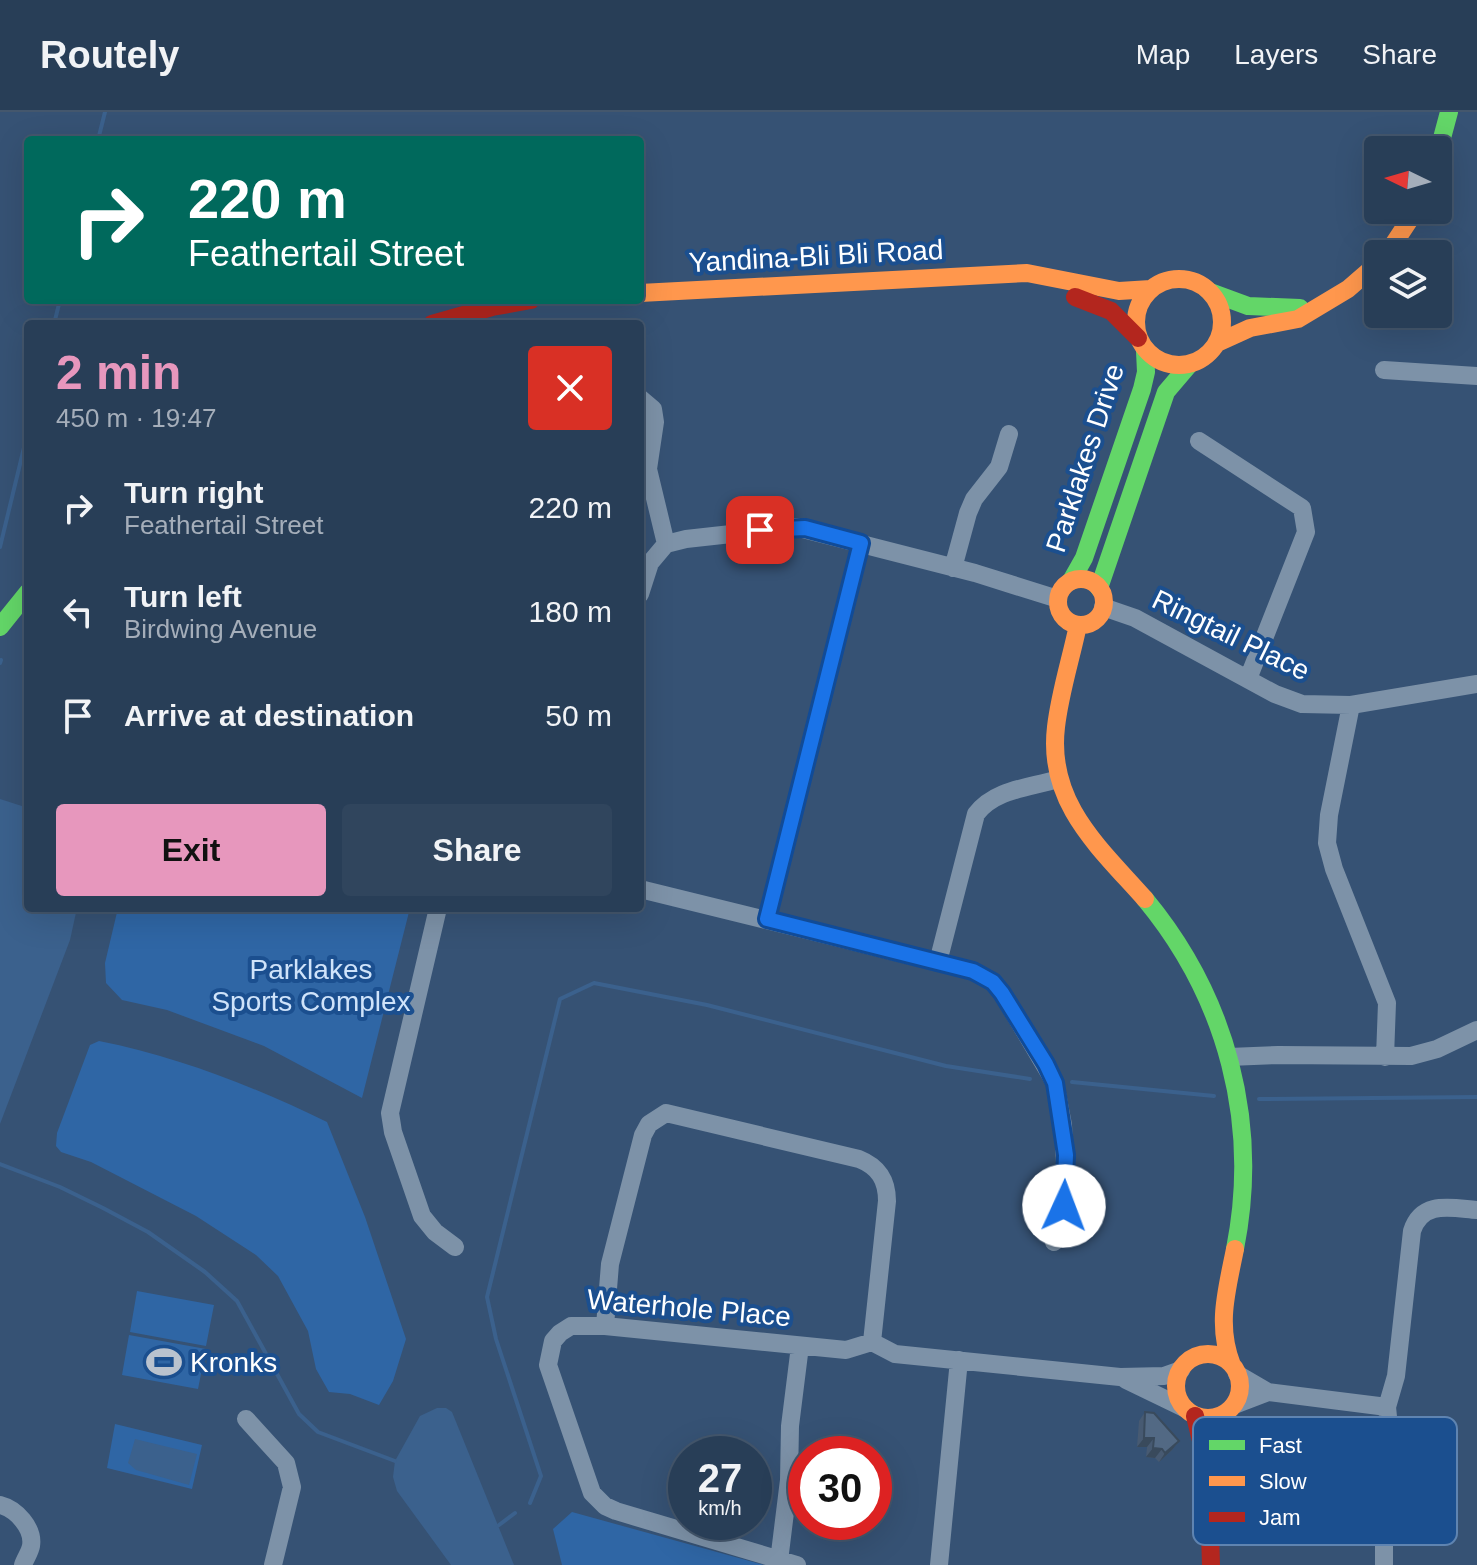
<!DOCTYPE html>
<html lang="en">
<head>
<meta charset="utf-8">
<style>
	:root { --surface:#283e57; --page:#30455d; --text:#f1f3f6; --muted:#a5aeba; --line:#44576d; --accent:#e797bd }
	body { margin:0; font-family:Helvetica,sans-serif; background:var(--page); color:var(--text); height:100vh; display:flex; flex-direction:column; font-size:30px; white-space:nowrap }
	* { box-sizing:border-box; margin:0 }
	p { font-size:26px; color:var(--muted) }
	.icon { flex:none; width:44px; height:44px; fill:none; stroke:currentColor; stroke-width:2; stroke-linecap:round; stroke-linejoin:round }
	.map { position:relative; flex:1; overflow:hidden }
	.sheet { position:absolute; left:24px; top:208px; width:620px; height:592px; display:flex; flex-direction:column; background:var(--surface); border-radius:8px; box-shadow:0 8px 32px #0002,0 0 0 2px var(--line) }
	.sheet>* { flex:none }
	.banner { position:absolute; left:24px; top:24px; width:620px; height:168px; border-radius:8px; box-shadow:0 8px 32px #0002,0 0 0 2px var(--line); background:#00695c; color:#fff; overflow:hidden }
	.needle { width:52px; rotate:275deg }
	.tools { position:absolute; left:1364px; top:24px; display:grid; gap:16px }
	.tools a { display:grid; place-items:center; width:88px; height:88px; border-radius:8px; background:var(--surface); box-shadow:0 8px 32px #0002,0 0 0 2px var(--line); font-size:40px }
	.speed { position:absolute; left:668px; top:1324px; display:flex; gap:16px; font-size:40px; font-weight:700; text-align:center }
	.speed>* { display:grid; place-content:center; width:104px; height:104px; border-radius:50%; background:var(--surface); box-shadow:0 8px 32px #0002,0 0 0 2px var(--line); line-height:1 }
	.speed small { font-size:20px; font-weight:400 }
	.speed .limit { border:12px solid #d22; background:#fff; color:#111 }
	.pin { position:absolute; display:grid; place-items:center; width:68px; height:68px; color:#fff; margin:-34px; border-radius:16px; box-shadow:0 4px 12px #0006 }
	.me { position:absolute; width:88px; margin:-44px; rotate:2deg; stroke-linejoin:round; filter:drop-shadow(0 0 6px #0008) }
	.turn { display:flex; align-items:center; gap:28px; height:168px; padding:0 32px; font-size:36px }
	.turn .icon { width:104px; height:104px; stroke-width:2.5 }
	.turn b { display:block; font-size:56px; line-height:68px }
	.round { display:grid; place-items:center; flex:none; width:84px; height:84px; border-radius:8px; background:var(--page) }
	.summary { display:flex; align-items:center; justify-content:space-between; height:136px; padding:0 32px }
	h1 { font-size:48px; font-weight:700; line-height:60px; color:var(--accent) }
	.action { display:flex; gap:16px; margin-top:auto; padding:16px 32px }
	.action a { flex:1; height:92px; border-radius:8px; background:var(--accent); color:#111; font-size:32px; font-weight:700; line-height:92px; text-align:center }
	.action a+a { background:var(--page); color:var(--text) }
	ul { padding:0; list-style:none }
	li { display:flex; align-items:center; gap:24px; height:104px; padding:0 32px }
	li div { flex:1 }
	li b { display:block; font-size:30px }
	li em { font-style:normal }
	header { display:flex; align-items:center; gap:48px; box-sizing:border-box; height:112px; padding:0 40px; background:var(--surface); border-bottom:2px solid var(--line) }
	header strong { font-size:38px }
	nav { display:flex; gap:44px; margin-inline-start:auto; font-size:28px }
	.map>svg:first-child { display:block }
	.green { fill:#2f66a5 }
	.water { fill:#3b618d }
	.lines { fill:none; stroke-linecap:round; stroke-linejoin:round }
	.stream { stroke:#3b618d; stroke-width:4 }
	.street { stroke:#7d92a8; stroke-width:18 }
	.fast { stroke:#63d668; stroke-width:18 }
	.slow { stroke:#ff974d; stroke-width:18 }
	.jam { stroke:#b3261e; stroke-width:18 }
	.wall { fill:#475a72 }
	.shaded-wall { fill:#394a5c }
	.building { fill:#526984; stroke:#394a5c; stroke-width:2 }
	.route-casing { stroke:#114b97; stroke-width:20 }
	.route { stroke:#1a73e8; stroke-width:14 }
	.labels { text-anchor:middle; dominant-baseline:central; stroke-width:8; stroke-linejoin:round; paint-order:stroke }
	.street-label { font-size:28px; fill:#fff; stroke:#1b4f8f }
	.park-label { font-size:28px; fill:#cfe3fa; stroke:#1b4f8f }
	.poi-label { font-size:28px; fill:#fff; stroke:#1b4f8f; text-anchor:start }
	.key { fill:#1b4f8f; stroke:#5f84b1; stroke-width:2 }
	.key-label { font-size:22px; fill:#fff }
</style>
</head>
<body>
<header>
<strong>Routely</strong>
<nav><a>Map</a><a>Layers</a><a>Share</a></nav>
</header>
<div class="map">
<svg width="1477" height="1453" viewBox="0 0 1477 1453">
	<rect width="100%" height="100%" fill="#365274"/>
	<!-- green -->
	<path class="green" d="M118,796h292l-48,190 -98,-52 -97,-36 -45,-10 -16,-17 -1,-20z
		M99,929c80,16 154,45 228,81l38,95 41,122 -13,42 -14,24 -29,-11 -21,-2 -13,-23 -8,-38 -30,-55 -22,-21 -60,-39 -105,-54 -30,-10 -5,-6 1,-13 33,-88z
		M137,1179l77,14 -8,41 -76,-14z
		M129,1223l77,14 -8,40 -76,-14z
		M115,1312l87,21 -10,44 -85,-21z
		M572,1400l192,53h-202l-9,-36z"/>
	<!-- water -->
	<path class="water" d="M0,687l28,9v100h49l-7,32 -70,184z
		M437,1296h9l6,4 62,153h-63l-54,-74 -4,-14 2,-16 25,-45z
		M135,1327l62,15 -8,31 -53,-15 -8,-7z"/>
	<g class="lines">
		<!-- stream -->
		<path class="stream" d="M98,28l7,-28
			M54,212l6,-24
			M0,435l28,-116
			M0,551l1,-3
			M1072,970l142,14
			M1259,987l218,-2
			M0,1052l60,23 43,21 45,24 57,40 32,29 62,113 19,18 77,29
			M530,1391l11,-27 -45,-137 -9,-42 73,-298 34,-16 113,22 239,61 84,13
			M499,1413l16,-12"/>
		<!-- street -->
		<path class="street" d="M1384,258l93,6
			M640,286l13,11 2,13 -7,47 18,75
			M1199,329l103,67 4,24 -58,147
			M953,456l15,-55 6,-14 25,-32 10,-33
			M640,482l10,-31 16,-19 20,-5 109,-12 180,46 83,26
			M1103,495l32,11 140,76 27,10 49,1 126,-21
			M1351,593l-22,110 -2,28 7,26 53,134 -2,54
			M640,777l333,82 20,11 9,11 53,90 8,42 3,56 -2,25 -10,36
			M438,796l-48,205 3,19 29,84 13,16 20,15
			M767,807l94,-376
			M938,850l38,-148c19,-25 53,-26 82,-35
			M1229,945l49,-2 133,1 26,-7 40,-19
			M605,1214l5,-62 33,-129 6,-11 17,-11 193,46c20,8 28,21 28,42l-15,141
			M1237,1262l31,18 119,15
			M1126,1268l60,29
			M1234,1293l34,-13
			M246,1307l40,44 6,24 -19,78
			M0,1393c16,4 34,23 31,41 -1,6 -6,13 -8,19
			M779,1449l10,-81 1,-54 10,-80
			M797,1453l-181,-54 -11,-5 -13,-13 -44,-128 5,-24 7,-8 11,-7h34l241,24 26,-8 23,12 225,23 44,-1 17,-6
			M939,1453l20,-205
			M1384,1453v-71l6,-57 -3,-30 9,-31 16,-145c10,-31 39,-23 65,-21"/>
		<!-- fast -->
		<path class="fast" d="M1438,41l11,-41
			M1210,180l38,14 52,2
			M1071,469l13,-23 58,-169 4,-17 -1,-21
			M1099,476l67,-196 23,-27
			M0,515l28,-35
			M1145,787c82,99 115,224 90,350"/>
		<!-- slow -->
		<path class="slow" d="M1387,142l29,-44
			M1136 210a43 43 0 1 1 86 0a43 43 0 1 1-86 0Z
			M640,181l387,-20 92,18 32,-2
			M1217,231l33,-15 48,-9 50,-30 30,-26
			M1058 490a23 23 0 1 1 46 0a23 23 0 1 1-46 0Z
			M1078,513c-7,34 -18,67 -22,102 -9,76 43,120 89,172
			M1176 1274a32 32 0 1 1 64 0a32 32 0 1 1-64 0Z
			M1232,1253c-16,-40 -5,-75 3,-116"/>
		<!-- jam -->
		<path class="jam" d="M1075,185l36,14 27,27
			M432,212l60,-17 39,-7
			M1195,1304l13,53 3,96"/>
	</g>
	<!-- wall -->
	<path class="wall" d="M1145,1300l34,29 -7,9 -13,12 -4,-4 -9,-1 1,-10h-10l2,-26z"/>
	<!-- shaded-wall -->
	<path class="shaded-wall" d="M1144,1326h10l-7,9h-10z
		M1179,1329l-7,9 -13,12 6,-9z
		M1153,1336l9,1 -7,9 -9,-1z"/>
	<!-- building -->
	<path class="building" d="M1145,1300l9,1 25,28 -14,12 -3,-4 -9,-1 1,-10h-10z"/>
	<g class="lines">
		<!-- route casing -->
		<g class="route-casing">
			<path id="route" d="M760,418l45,-2 56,15 -94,376 206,52 20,11 9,11 44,71 9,19 11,72 -2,51"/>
		</g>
		<!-- route -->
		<use href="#route" class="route"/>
	</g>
	<!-- icons -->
	<defs>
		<g id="stadium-bare" transform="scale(2.76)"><path d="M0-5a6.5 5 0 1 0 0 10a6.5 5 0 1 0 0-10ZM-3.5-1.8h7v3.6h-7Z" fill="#b9c2ce" stroke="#1b4f8f" stroke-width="2.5" paint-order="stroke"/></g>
	</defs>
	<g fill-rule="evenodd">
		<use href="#stadium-bare" x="164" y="1250"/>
	</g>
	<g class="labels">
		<!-- street labels -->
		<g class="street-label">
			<text transform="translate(816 144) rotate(-3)">Yandina-Bli Bli Road</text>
			<text transform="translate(1085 346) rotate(-72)">Parklakes Drive</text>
			<text transform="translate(1231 523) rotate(26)">Ringtail Place</text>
			<text transform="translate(689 1196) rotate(5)">Waterhole Place</text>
		</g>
		<!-- park labels -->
		<g class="park-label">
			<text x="311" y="857">Parklakes<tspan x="311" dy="32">Sports Complex</tspan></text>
		</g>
		<!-- poi labels -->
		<g class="poi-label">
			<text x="190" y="1250">Kronks</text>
		</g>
	</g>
	<!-- legend -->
	<rect x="1193" y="1305" width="264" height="128" rx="12" class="key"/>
	<rect x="1209" y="1328" width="36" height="10" fill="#63d668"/>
	<rect x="1209" y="1364" width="36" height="10" fill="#ff974d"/>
	<rect x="1209" y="1400" width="36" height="10" fill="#b3261e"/>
	<g class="key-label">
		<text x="1259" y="1341">Fast</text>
		<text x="1259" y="1377">Slow</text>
		<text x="1259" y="1413">Jam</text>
	</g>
</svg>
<div class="tools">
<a><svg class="needle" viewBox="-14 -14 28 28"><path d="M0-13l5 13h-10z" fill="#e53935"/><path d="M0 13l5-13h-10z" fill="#a5aeba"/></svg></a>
<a><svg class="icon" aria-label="layers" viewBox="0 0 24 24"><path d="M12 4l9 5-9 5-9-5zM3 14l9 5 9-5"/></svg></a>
</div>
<div class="speed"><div>27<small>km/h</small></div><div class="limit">30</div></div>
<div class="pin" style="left:760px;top:418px;background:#d93025"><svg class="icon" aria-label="arrive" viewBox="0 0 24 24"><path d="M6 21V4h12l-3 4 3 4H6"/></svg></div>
<svg class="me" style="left:1064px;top:1094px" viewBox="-20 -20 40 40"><circle r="19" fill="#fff"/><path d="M0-13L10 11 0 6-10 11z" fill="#1a73e8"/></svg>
<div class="banner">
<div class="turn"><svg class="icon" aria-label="right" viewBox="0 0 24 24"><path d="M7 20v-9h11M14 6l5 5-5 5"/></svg><div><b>220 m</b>Feathertail Street</div></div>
</div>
<section class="sheet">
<div class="summary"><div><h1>2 min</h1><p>450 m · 19:47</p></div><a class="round" style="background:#d93025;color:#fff"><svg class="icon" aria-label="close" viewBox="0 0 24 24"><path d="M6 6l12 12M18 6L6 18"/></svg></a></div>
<ul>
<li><svg class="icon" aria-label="right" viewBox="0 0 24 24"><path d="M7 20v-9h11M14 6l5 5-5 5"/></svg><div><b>Turn right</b><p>Feathertail Street</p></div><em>220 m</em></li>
<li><svg class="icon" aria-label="left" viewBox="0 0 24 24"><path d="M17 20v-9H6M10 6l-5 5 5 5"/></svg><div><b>Turn left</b><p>Birdwing Avenue</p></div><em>180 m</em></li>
<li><svg class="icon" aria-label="arrive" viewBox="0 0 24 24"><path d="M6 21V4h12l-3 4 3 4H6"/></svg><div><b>Arrive at destination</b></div><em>50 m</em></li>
</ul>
<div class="action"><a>Exit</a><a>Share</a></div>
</section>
</div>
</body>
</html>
